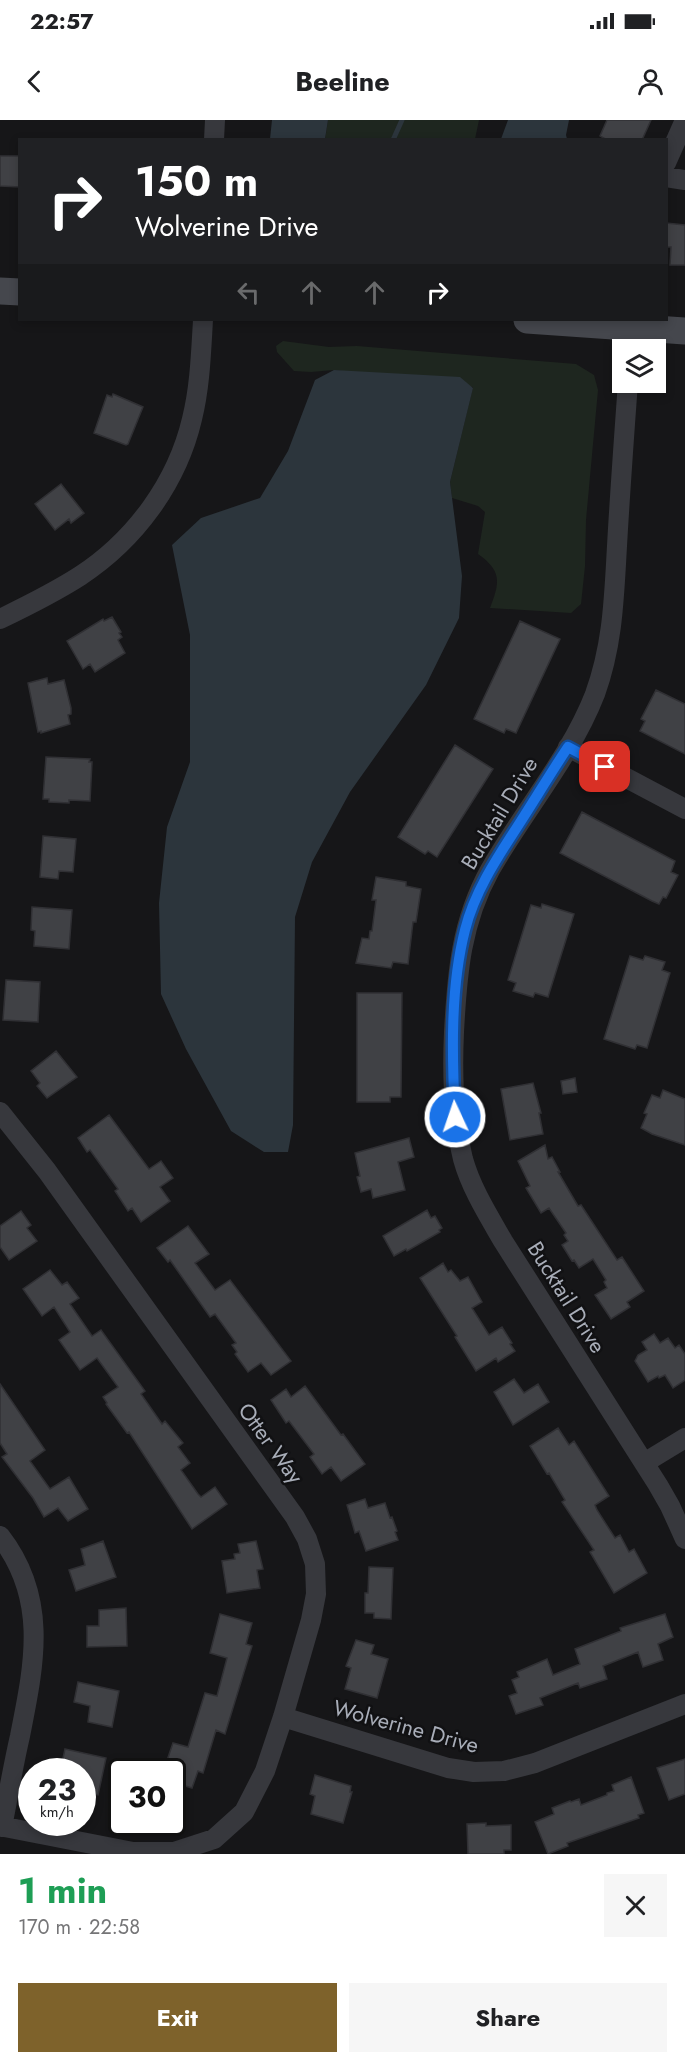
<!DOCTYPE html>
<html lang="en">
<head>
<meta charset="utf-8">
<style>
	:root { --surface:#fff; --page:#f6f6f6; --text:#202124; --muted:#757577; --accent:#7e622b }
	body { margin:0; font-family:Jost,sans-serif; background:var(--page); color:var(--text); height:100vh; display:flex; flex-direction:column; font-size:22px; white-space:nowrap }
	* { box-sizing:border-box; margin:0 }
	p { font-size:20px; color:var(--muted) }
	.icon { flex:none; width:33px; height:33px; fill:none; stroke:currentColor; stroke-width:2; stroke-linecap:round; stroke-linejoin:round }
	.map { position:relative; height:1734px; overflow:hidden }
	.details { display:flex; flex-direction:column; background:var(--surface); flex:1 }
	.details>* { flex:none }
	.top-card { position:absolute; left:18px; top:18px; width:650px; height:183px; border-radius:0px; box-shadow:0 3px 9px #0003; background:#202124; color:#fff; overflow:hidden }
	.controls { position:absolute; left:612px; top:219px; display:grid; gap:12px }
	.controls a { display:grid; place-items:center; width:54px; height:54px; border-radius:0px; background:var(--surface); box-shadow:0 3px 9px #0003; font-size:30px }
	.speed { position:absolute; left:18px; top:1638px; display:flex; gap:12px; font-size:30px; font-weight:700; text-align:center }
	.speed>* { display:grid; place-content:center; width:78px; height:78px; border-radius:50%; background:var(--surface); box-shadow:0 3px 9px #0003; line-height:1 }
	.speed small { font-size:15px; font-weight:400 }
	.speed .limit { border:3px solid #111; border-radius:9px; background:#fff; color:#111 }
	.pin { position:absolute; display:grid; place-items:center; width:51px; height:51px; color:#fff; margin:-26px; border-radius:12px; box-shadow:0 3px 9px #0006 }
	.me { position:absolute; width:66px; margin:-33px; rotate:357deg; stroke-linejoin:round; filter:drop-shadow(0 0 4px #0008) }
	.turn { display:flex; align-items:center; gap:21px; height:126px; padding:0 18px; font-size:27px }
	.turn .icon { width:78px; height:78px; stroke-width:2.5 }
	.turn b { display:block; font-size:42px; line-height:51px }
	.lanes { display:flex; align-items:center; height:57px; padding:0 18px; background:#0003; justify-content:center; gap:30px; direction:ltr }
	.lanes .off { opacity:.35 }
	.round { display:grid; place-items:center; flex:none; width:63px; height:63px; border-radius:0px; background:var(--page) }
	.summary { display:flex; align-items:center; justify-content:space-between; height:102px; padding:0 18px }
	h1 { font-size:36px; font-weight:700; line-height:45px; color:#1e9e55 }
	.primary-button { display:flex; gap:12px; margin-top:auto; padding:12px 18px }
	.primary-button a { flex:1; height:69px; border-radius:0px; background:var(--accent); color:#fff; font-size:24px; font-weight:700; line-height:69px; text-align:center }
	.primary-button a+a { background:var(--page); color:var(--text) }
	.status { display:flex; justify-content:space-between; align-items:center; height:42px; padding:0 30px; background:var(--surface); direction:ltr }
	.status svg { height:16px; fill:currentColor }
	header { display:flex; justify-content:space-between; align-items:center; height:78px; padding:0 18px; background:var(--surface); font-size:27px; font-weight:700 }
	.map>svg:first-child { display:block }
	.green { fill:#1e261f }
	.water { fill:#2c353c }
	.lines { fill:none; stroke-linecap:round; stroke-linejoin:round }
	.stream { stroke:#2c353c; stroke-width:5 }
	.building { fill:#404145; stroke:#303034; stroke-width:1.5 }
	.street { stroke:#37383d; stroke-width:20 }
	.secondary { stroke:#45474d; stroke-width:27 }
	.route-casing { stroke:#114b97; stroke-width:15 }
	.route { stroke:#1a73e8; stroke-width:10 }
	.labels { text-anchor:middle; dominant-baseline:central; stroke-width:5; stroke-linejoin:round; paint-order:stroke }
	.street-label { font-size:22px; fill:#a8adb8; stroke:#111113 }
</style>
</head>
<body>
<div class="status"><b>22:57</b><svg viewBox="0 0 49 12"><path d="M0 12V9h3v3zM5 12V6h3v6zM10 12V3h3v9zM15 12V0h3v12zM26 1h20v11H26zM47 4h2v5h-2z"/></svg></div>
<header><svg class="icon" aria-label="back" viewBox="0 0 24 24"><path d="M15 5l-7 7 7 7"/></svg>Beeline<svg class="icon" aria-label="person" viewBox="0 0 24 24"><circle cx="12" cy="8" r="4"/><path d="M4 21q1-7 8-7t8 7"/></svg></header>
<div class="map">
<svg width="685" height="1734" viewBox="0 0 685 1734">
	<rect width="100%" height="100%" fill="#161618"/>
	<!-- green -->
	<path class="green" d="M328,0h151l-4,19 -150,1z
		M283,221l46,6 28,-1 219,18 18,11 4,15 -12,130 -1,46 -4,38 -10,9 -81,-5c10,-26 12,-37 -12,-54l7,-42 -7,-6 -26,-8 -2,-16 23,-95 -139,-17 -23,2 -17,-1 -17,-19 -1,-6z"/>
	<!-- water -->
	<path class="water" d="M272,0h56l-3,19h-55z
		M508,0h61l-3,15 1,4h-66z
		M334,250l126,7 13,11 -23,94 12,94 -3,42 -33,67 -76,107 -38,70 -17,55 -2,208 -5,27h-24l-33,-21 -45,-82 -25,-55 -2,-91 8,-76 23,-65v-127l-18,-90 29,-27 59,-20 28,-47 27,-71z"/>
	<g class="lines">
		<!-- stream -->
		<path class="stream" d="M393,20l9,-20"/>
	</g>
	<!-- building -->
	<path class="building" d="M607,0h44l-9,20h-35l-7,-4z
		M0,36h20v31l-20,-1z
		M666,103l19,2v40h-15l1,-18h-5z
		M113,274l30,13 -15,37 -2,1 -32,-12 13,-38 5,2z
		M61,364l23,29 -13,10 -2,-4 -14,11 -20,-26z
		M112,497l9,15 -2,1 3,4 -4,3 7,13 -30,19 -5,-8 -7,5 -16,-28 36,-22 1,2z
		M520,501l40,18 -44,94 -10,-4 -2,4 -30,-14z
		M47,558l1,6 16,-4 7,28v6l-3,1 2,9 -29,9v-2l-3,1 -10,-49z
		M656,570l29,14v50l-45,-23 5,-10 -4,-2z
		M455,625l38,24 -56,88 -9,-6 -3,3 -27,-17z
		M46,637l44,2 -1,3h3l-2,39 -21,-1v3l-20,-1v-3h-6z
		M582,692l93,49 -4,11 7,3 -12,23 -3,-1 -4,7 -7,-3 -92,-48z
		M43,716l33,3 -3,33 -14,-1 -1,8 -18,-2z
		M376,757l30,5v4l15,3 -5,33h-3l-5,42 -15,-2 -2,6 -35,-5 6,-25 7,1 1,-8h2l4,-31h-4z
		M542,784l32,10 -26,83 -13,-4 -2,4 -20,-6 3,-8 -8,-3 23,-75 10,3z
		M32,787l40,3 -3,39 -35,-3 1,-15 -4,-1z
		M630,836l13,4 2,-4 20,6 -3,8 8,3 -23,75 -10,-3 -2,4 -31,-10z
		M6,860l34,2 -2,40 -35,-2z
		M357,873h45l-1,104h-11v5h-33z
		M56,931l21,26 -30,21 -10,-12 3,-3 -9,-12z
		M575,958l2,14 -14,2 -2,-13z
		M533,963l8,30h-2l4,21 -33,6 -9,-51z
		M663,970l22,9v46l-33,-11 -11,-6 6,-14 -3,-1 8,-18 8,3z
		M109,995l40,54 12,-8 12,17 -13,9 10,14 -29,21 -9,-14 -4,3 -13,-20 3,-2 -28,-39 -3,2 -9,-14z
		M409,1018l5,19 -16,5 7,28 -32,8 -2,-9 -10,3 -4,-15 3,-1 -5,-23z
		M545,1025l3,14 4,-2 8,15h-2l20,34 3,-1 36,55 5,-3 22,34 -17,11 3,5 -19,12 -16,-24 12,-7 -3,-6 2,-2 -13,-21 -14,9 -5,-8 -2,1 -10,-16 6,-4 -4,-6 2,-2 -17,-25 -8,5 -15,-25 4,-2 -12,-25z
		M427,1090l4,8 4,-2 7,12 -3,2 1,2 -33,19 -1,-2 -12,7 -11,-20z
		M21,1091l10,14 -4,3 10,13 -28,19 -9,-13v-21z
		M188,1106l21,28 -14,9 20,27 15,-10 61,81 -20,14 -10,-12 -13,9 -13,-18 2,-2 -5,-7 4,-2 -21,-29 -5,3 -40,-57 -2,2 -11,-14z
		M443,1143l5,9 3,-2 9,11 8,-4 14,25 -10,6 17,27 13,-8 10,16 -2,1 5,7 -17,11 -2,-4 -20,13 -21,-34 2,-1 -37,-58z
		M50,1150l12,15 5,-3 12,16 -9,6 22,32 9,-6 44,61 -4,3 21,30 3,-3 18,22 -5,4 12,16 -9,7 17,24 3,3 14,-10 12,17 -35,25 -63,-97 -2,1 -21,-29 1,-1 -4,-6 15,-10 -21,-29 -17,12 -21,-30 11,-8 -16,-25 -12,9 -19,-27z
		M654,1214l6,9 8,-5 7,10 4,-3 6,9v26l-12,8 -8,-13 -6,3 -1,-2 -10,6 -13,-21 3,-6 9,-5 -5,-8z
		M514,1259l10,14 14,-9 11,18 -36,23 -19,-33z
		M0,1264l45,66 -15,11 20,28 19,-12 19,32 -20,12 -10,-13 -14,9 -11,-19 -31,-41 5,-3 -7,-11z
		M305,1266l36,49 2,-1 22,30 -24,17 -10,-14 -9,7 -12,-17 4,-3 -25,-33 -3,2 -15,-23 15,-11 5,8z
		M558,1308l11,17 5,-4 35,55 -14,9 2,5 18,28 5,-3 9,17 5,-3 13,24 -33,20 -24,-41 4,-2 -32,-48 3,-2 -16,-27 -2,1 -17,-28z
		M365,1379l3,9 17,-5 5,15 2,-1 5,14 -2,1 3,8 -32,11 -7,-20 -4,2 -8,-28z
		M103,1421l13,36 -40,14 -7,-21 16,-5 -4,-16z
		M256,1421l7,28 -6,1 3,18 -33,5 -5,-32 13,-2 -1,-5 6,-1 -2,-9z
		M369,1447l24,1 -2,51 -17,-1v-5h-9v-20h3z
		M126,1488l1,38 -40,1v-21h12v-16z
		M220,1494l32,9 -6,21 6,2 -27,88 -9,-4 -13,43 -5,-2 -6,17 -20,-6v-10h-9l10,-29 15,4 17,-54 12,3 10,-38 -17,-5z
		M665,1494l8,23 -15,7 5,16 -20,7 -5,-15 -35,14 4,13 -27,9 -2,-5 -38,15 3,7 -27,9 -7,-18 8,-3 -5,-13 7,-3 -2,-5 30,-13 6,16 27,-11 -5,-15 46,-18 -1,-3z
		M356,1520l18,5 -3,9 17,5 -11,39 -32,-9 6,-21 -5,-2z
		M78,1562l41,9 -7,36 -24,-5 2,-16 -16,-4z
		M65,1629l41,9 -8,37 -16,-3v-20h-22z
		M685,1639v35l-16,6 -12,-32z
		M315,1655l36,11 -1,6h2l-9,31 -32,-9 4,-18 -5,-2z
		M631,1657l13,36 -6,2 1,3 -72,25 1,3 -20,8 -13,-32 19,-8 -2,-6 18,-7 1,1 8,-3 2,6 26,-10v-2l7,-2 -2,-6z
		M486,1703v3l25,-1v25h-7v4h-36l-1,-30z"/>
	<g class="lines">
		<!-- street -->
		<path class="street" d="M214,20l1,-20
			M666,43l19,-43
			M666,57l19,3
			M630,230l2,-30
			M628,262c-4,55 -8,110 -11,164 -3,52 -4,98 -22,148 -24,62 -72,118 -105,176 -29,52 -33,104 -36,162 -2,43 -1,85 9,127 8,29 25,56 40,82l155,244 12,21 15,33
			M0,499c27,-13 55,-27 80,-43 55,-36 97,-93 112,-157 8,-32 9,-66 11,-99
			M568,627l117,62
			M0,992l47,59 248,346 12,22 8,25 1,30 -5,26 -28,97 -18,54 -21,41 -30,27 -40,13h-41l-133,-26
			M644,1343l41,-25
			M0,1416c49,63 34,129 20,200 -7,30 -12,61 -18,91
			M283,1597l165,51 26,4 30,-1 31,-8 150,-59"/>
		<!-- secondary -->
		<path class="secondary" d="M0,171l20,1
			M527,200l158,11"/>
	</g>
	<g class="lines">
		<!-- route casing -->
		<g class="route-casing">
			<path id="route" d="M455,997c-3,-60 -5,-129 10,-187 10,-40 34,-75 56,-109 16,-25 31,-50 47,-74l37,20"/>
		</g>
		<!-- route -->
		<use href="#route" class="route"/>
	</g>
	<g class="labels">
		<!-- street labels -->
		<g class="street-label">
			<text transform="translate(499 693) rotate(-59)">Bucktail Drive</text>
			<text transform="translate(567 1177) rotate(58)">Bucktail Drive</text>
			<text transform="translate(271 1323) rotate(54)">Otter Way</text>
			<text transform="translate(406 1606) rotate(15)">Wolverine Drive</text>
		</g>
	</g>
</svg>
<div class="controls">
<a><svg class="icon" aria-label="layers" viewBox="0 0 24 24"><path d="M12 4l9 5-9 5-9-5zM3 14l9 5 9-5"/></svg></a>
</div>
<div class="speed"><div>23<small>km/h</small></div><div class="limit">30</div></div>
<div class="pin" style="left:605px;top:647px;background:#d93025"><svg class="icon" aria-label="arrive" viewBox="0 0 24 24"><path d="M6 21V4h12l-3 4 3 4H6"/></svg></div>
<svg class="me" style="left:455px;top:997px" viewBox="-20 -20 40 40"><circle r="17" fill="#1a73e8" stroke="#fff" stroke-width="3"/><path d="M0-11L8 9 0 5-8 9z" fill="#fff"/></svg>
<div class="top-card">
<div class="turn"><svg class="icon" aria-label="right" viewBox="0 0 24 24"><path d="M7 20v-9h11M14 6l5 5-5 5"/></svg><div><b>150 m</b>Wolverine Drive</div></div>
<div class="lanes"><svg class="icon off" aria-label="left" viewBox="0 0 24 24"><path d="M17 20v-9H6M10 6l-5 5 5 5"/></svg><svg class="icon off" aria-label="ahead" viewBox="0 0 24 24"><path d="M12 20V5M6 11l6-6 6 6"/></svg><svg class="icon off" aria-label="ahead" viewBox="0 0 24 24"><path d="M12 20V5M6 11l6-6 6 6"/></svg><svg class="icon" aria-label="right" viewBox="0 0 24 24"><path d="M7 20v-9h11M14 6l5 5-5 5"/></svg></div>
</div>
</div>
<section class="details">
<div class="summary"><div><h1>1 min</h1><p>170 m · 22:58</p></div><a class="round"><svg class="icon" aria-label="close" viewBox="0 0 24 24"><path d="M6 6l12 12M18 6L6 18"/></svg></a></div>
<div class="primary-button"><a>Exit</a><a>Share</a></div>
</section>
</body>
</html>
